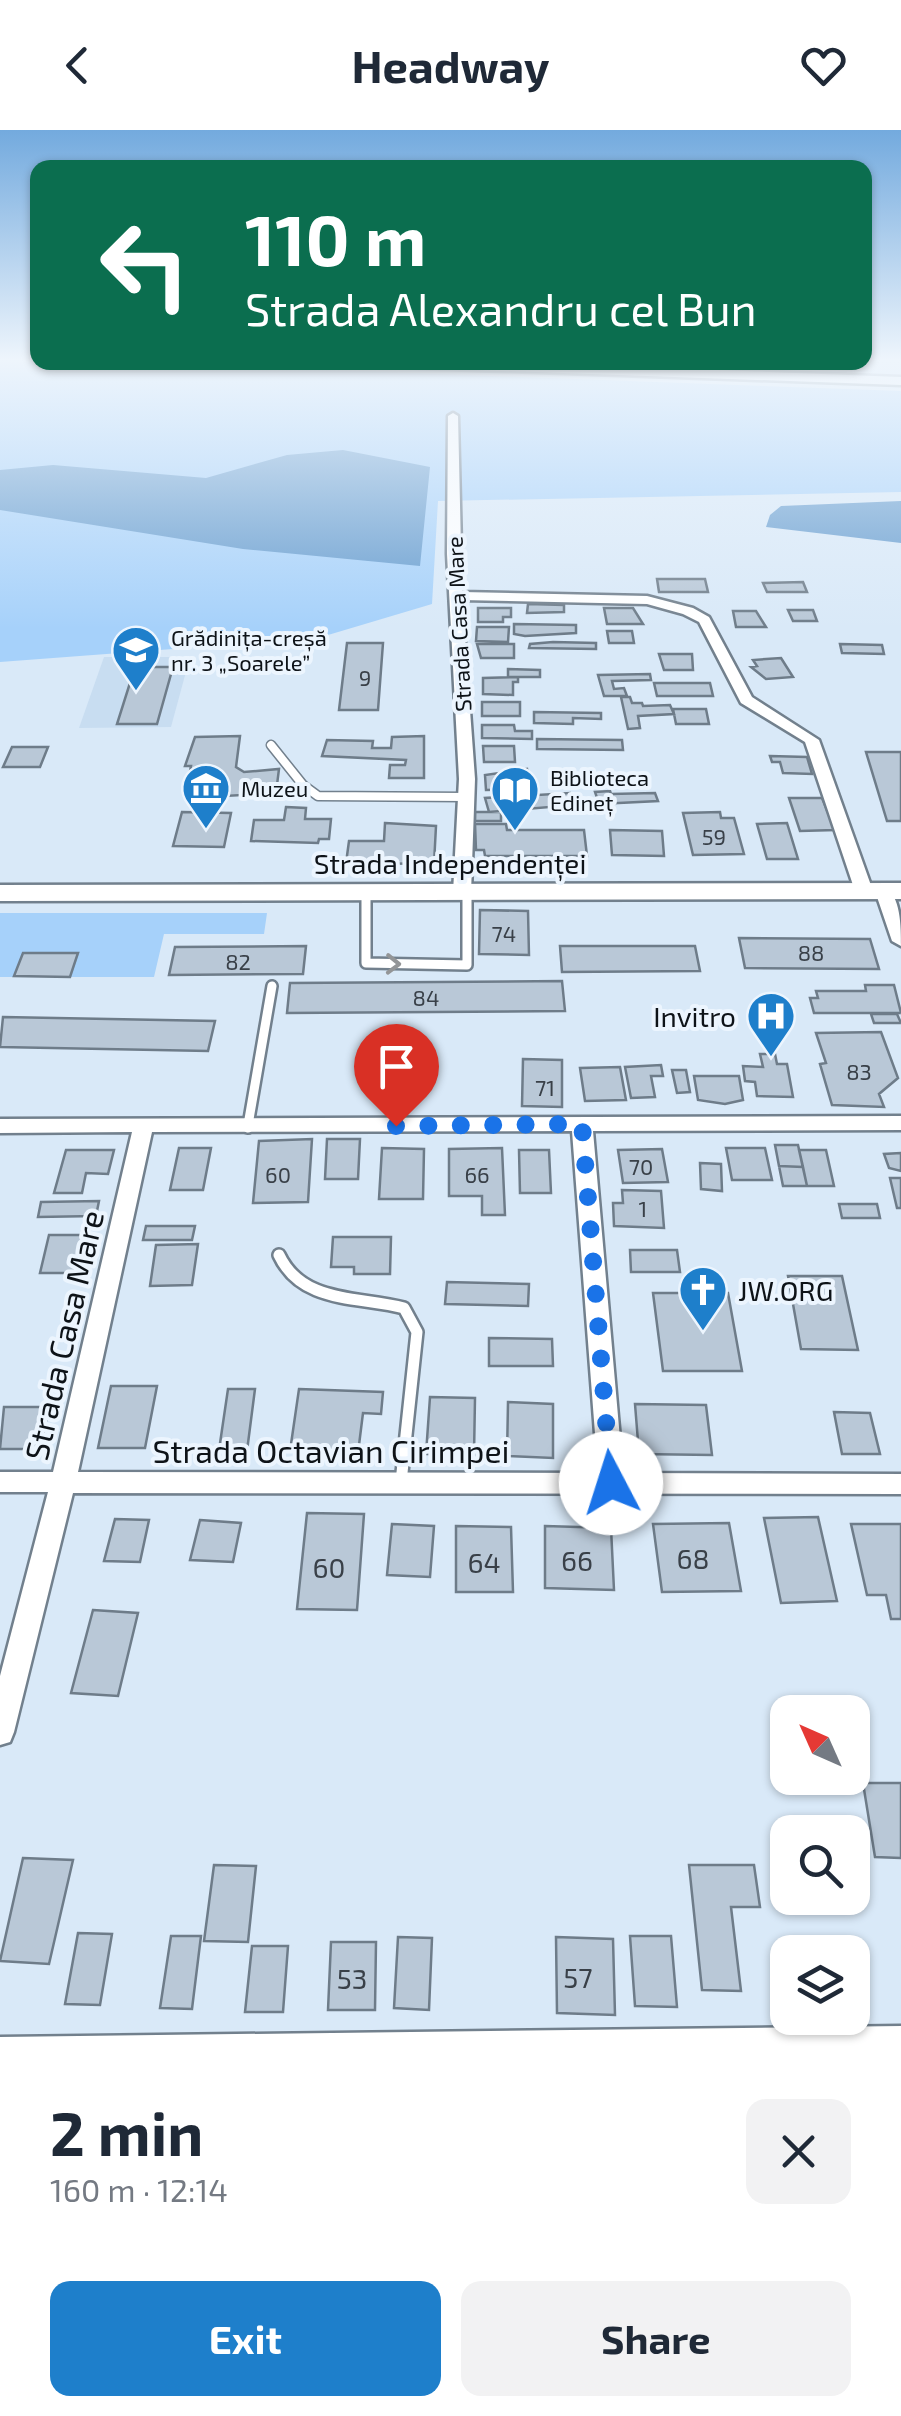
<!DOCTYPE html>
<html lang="en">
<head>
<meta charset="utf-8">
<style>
	:root { --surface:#fff; --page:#f2f2f3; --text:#1f2937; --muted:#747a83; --accent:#1e7fcb }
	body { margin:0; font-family:"Exo 2",sans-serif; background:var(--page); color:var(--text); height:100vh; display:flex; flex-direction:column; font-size:38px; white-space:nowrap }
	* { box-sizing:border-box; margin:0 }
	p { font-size:32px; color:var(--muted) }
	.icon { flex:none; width:55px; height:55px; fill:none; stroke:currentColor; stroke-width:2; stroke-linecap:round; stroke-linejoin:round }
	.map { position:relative; height:1936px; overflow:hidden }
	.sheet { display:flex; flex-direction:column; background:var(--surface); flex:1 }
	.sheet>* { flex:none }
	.top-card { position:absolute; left:30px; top:30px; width:842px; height:210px; border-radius:20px; box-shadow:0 2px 8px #0004; background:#0b6e4f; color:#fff; overflow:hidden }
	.needle { width:65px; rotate:315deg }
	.buttons { position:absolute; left:770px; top:1565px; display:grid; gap:20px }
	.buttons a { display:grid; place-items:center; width:100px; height:100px; border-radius:20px; background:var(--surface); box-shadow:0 2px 8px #0004; font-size:50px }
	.pin { position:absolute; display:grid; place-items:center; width:85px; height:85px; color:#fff; margin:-102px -42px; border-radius:50% 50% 50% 0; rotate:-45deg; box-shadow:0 0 10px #0007 }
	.pin .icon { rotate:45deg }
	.me { position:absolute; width:110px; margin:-55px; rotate:355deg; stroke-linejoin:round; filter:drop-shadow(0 0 8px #0008) }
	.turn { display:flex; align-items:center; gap:35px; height:210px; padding:0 50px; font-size:45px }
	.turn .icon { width:130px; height:130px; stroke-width:2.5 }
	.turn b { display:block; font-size:70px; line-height:85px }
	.round { display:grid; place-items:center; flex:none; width:105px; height:105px; border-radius:20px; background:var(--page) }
	.overview { display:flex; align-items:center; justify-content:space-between; height:170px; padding:0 50px }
	h1 { font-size:60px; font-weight:700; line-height:75px }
	.action { display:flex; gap:20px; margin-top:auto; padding:20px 50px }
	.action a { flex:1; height:115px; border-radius:20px; background:var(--accent); color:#fff; font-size:40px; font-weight:700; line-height:115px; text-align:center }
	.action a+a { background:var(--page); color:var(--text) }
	header { display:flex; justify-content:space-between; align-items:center; height:130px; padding:0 50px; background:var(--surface); font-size:45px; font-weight:700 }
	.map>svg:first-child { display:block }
	.built { fill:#c8ddf1 }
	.green { fill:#a6d1fa }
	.water { fill:#649bce }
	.building { fill:#b9c8d7; stroke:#6e7c89; stroke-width:2.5 }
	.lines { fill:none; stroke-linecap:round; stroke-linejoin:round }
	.lane-far2-casing { stroke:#72808d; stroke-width:11 }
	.lane-far1-casing { stroke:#72808d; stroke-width:14 }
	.lane-casing { stroke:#72808d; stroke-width:16 }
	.street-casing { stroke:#72808d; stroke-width:5 }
	.secondary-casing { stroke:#72808d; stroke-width:5 }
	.lane-far2 { stroke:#fff; stroke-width:8 }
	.lane-far1 { stroke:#fff; stroke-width:9 }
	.lane { stroke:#fff; stroke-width:11 }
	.street { fill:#fff; fill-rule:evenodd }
	.secondary { fill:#fff; fill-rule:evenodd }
	.oneway { stroke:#939597 }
	.route { stroke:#1a73e8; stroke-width:18; stroke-dasharray:0 32.4 }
	.labels { text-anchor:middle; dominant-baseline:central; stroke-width:8; stroke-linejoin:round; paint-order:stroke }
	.far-street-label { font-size:22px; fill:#0e1318; stroke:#ecf5fe }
	.far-poi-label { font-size:22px; fill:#0e1318; stroke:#ecf5fe; text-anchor:start }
	.number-label { font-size:22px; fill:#394048 }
	.street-label { font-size:28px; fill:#0e1318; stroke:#ecf5fe }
	.poi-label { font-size:28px; fill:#0e1318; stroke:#ecf5fe; text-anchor:end }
	.near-number-label { font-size:28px; fill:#394048 }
	.near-street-label { font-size:32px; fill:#0e1318; stroke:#ecf5fe }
</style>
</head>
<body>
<header><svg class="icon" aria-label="back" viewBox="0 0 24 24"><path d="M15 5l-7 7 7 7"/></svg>Headway<svg class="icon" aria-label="heart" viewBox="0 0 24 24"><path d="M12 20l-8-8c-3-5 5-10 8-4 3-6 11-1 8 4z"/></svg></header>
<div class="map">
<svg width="901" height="1936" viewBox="0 0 901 1936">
	<rect width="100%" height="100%" fill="#d9e9f8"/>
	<!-- built -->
	<path class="built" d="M104,527h86l-19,70 -92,1z"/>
	<!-- green -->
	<path class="green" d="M0,228l901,33v101l-463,9 -6,103 -114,34 -318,24z
		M0,783h267l-3,21h-100l-10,43h-154z"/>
	<!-- water -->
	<path class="water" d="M343,320l87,17 -10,99 -177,-17 -243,-39v-40l53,-5 153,13 81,-23z
		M901,371v42l-135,-16 4,-12 11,-9z"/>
	<!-- building -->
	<path class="building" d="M657,449h48l3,13h-49z
		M803,452l4,10h-40l-4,-9z
		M528,474l36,1v7l-37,1z
		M478,478h33v9h-8v5h-25z
		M604,478h29l10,16h-36z
		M788,480h25l4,11h-24z
		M733,481h23l10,16h-30z
		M514,494l62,1v8l-51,3 -11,-2z
		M477,497h32l-1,15 -32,-1z
		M607,501h25l2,12h-25z
		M553,512l43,1v6l-67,-1 1,-4z
		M347,513h36l-5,67h-39z
		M477,514h37v14h-33z
		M840,514l42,1 2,9 -42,-1z
		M659,524h33l1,16h-29z
		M781,528l12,19 -27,2 -15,-12 6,-1 -4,-6z
		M135,537h38l-16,57h-40z
		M508,539l32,1v7h-32z
		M650,544l1,6 -39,1 2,8 10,-1 3,8h-23l-6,-21z
		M518,547v5h-5v13l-30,-1v-16z
		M654,553h56l3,13h-56z
		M621,567h9l2,6h10l1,3 27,-1 4,9 -36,2 2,12 -12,1z
		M482,572h38v14h-38z
		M673,579h33l3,15h-33z
		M534,582l67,1v6l-28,-1v6l-39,-1z
		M482,595h32l1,6h17v8l-50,-1z
		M240,606l-4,31 8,5 35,-3 -3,24 -51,3 1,-3h-21l-13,-7 1,-4h-5l3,-16h-6l10,-29z
		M424,606v42h-35l1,-13h15l1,-5 -84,-4 5,-16 46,1 -1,7h19l1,-11z
		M537,609l85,1 1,10 -86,-1z
		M483,616h31l1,16h-31z
		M12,617h36l-8,20h-37z
		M866,622h35v69h-14z
		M770,626l37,1 5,17 -29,-1 -3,-11h-8z
		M527,639l3,20 -44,1 -1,-15z
		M610,661l1,3 44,-1 3,8 -59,3 -4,-12z
		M570,663l4,12 -85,7 -4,-14z
		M789,668h33l13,32 -35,1z
		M286,677l20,1 -1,11h26l-2,20h-10l-1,4 -67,-2 3,-21h30z
		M182,682l49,1 -7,34 -51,-1z
		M475,682h26v9h-26z
		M720,682l1,6h13l10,36 -51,1 -10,-42z
		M385,693l51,3 -2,38 -88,-1 3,-22h35z
		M787,693l11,36h-31l-10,-35z
		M475,694h31l1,6h77l3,26h-102l-1,-6h-8z
		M610,700l52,1 2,25 -52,-1z
		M480,780l48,1 1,44 -50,-1z
		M739,808l131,1 9,30 -134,-1z
		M306,816l-3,28 -134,1 6,-28z
		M560,816h135l5,25 -138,1z
		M23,823h55l-8,24 -56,-1z
		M562,851l3,30 -278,2 3,-30z
		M865,855h29l7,28h-87l-4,-15h8l-2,-7h50z
		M871,884h26l4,9h-27z
		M3,887l212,4 -7,30 -208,-4z
		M881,902l17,46 -19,16 5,13 -52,-2 -12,-41 6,-1 -10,-30z
		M760,924h15l2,10h10l6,33 -36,-1 -2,-14 -10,-1 -2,-15 20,1z
		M523,929l39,1v47l-40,-1z
		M661,935l2,11h-12l4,21 -24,1 -6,-31z
		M620,937l6,33 -41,1 -5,-33z
		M672,940h14l4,22 -13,1z
		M694,946h45l4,24 -18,4 -27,-4z
		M312,1009l-4,63 -55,1 6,-62z
		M327,1009h33l-2,40h-33z
		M775,1015h23l5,22 -24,-1z
		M179,1018h32l-8,42h-33z
		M382,1018l42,1 -1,50h-44z
		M502,1018l3,67h-23v-19h-33v-47z
		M726,1018h39l7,32h-40z
		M662,1019l6,33 -45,1 -5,-33z
		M66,1020h48l-6,24 -22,-1 -4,20h-28z
		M519,1020h30l2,43h-31z
		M799,1020h27l8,36h-27z
		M901,1023v18l-12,-3 -5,-14z
		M700,1033l21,1 1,27 -21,-2z
		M779,1036l24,1 4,19h-24z
		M890,1048h11v30h-4z
		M622,1060l39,1 3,37 -50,-2 -1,-23h10z
		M99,1071l-3,15 -58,1 3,-15z
		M839,1074h38l3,14h-38z
		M146,1096h49l-3,14h-49z
		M49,1105h35l-10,38h-34z
		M333,1107h58l-1,37h-36v-7h-23z
		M198,1114l-6,41 -42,1 6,-41z
		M630,1120h47l3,22h-49z
		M788,1146h54l16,74 -57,-1z
		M447,1152l82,2 -1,22 -83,-2z
		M653,1163h75l14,78h-79z
		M489,1208l63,1 1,27h-64z
		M111,1256h46l-12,62h-47z
		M228,1259h27l-8,62 -28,-1z
		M299,1259l84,3 -2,22 -18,-1 -5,40 -68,-2z
		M430,1267l45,1 -1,57 -48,-1z
		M508,1272l45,2v54l-46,-2z
		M635,1274l71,1 6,50 -73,-1z
		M4,1277h45l-9,42h-40z
		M834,1282l36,1 10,41h-38z
		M307,1383l57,1 -7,96 -60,-1z
		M818,1387l19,84 -56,2 -17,-85z
		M115,1389l34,1 -9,42 -36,-1z
		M200,1390l41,3 -8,39 -43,-2z
		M729,1393l12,68 -79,1 -9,-68z
		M392,1394l42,2 -4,51 -43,-2z
		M851,1394h50v95h-10l-5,-24h-19z
		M456,1396l55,1 2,65h-57z
		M545,1396l66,2 3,62 -69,-2z
		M93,1480l45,3 -20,83 -47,-3z
		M863,1653h38v75l-26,-1z
		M23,1728l50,2 -24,104 -49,-3z
		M214,1735l42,1 -8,76 -44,-1z
		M689,1735h65l6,42h-29l10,84 -39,-1z
		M78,1803l34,1 -12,71 -35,-1z
		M171,1806h30l-9,73 -32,-1z
		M630,1806h41l6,71 -42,-1z
		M398,1807l34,1 -3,72 -35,-2z
		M556,1807l57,2 2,76 -58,-2z
		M331,1812h45l-1,68h-47z
		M252,1816h36l-5,66h-38z"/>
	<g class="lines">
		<!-- lane-far2 casing -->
		<g class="lane-far2-casing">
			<path id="lane-far2" d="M271,615l32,40 15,11 148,1"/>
		</g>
		<!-- lane-far1 casing -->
		<g class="lane-far1-casing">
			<path id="lane-far1" d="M366,763v70l101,2v-72
				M248,995l24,-139"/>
		</g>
		<!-- lane casing -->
		<g class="lane-casing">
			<path id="lane" d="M248,997l1,-5
				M279,1125c23,49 79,41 125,53l13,24 -16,150"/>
		</g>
		<!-- street casing -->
		<g class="street-casing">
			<path id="street" d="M453,283l5,3 4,176 185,4 46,12 16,9 43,80 67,43 54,151 -3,4h-12l-3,-4 -50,-149 -64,-39 -42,-81 -16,-8 -36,-10 -185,-4 13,179 -4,114 -9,5 -6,-1 -3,-4 6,-114 -12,-225 1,-138z
				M884,756c17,10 17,40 17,60l-9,-5 -17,-50z
				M901,986v14l-308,1 30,342 278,1v20l-828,-1 -59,239 -4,10 -10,3v-69l48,-184h-48v-20h53l79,-340 -132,1v-14zM572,1001l26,342 -520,-1 74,-340z"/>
		</g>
		<!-- secondary casing -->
		<g class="secondary-casing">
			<path id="secondary" d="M356,232h145l400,15v8l-538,-19z
				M901,753v16l-901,2v-16z
				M901,1896v40h-901v-29z"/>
		</g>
		<!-- lane-far2 -->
		<use href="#lane-far2" class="lane-far2"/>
		<!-- lane-far1 -->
		<use href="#lane-far1" class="lane-far1"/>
		<!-- lane -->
		<use href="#lane" class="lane"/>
		<!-- street -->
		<use href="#street" class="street"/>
		<!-- secondary -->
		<use href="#secondary" class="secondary"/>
	</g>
	<!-- one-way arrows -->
	<defs><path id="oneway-chevron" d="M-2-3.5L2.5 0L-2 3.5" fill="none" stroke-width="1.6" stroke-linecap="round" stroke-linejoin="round" transform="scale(2.5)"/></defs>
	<use class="oneway" href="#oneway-chevron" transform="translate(393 834) rotate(1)"/>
	<!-- sky -->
	<linearGradient id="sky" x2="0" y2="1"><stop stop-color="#73aade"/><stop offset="0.46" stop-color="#eef5fc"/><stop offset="1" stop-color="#eef5fc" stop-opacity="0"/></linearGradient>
	<rect width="901" height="499" fill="url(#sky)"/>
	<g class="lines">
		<!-- route -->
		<path class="route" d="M396,996l186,-2 29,359"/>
	</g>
	<!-- icons -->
	<defs>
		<g id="school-pin" transform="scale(2.5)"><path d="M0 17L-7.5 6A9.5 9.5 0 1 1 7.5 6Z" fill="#1e7fcb" stroke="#ecf5fe"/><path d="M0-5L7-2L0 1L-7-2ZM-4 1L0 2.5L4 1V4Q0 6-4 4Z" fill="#fff"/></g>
		<g id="museum-pin" transform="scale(2.5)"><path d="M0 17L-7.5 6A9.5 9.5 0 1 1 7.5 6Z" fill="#1e7fcb" stroke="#ecf5fe"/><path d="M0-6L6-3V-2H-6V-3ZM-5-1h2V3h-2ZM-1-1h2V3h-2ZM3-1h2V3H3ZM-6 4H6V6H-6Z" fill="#fff"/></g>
		<g id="library-pin" transform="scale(2.5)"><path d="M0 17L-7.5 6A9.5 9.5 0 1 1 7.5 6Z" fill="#1e7fcb" stroke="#ecf5fe"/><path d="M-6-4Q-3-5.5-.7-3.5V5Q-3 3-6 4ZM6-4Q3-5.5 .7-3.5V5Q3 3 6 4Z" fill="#fff"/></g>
		<g id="hospital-pin" transform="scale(2.5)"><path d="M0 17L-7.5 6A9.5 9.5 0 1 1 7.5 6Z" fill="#1e7fcb" stroke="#ecf5fe"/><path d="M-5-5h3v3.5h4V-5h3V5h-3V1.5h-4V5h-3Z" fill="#fff"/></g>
		<g id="church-pin" transform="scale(2.5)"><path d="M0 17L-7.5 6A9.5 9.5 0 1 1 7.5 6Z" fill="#1e7fcb" stroke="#ecf5fe"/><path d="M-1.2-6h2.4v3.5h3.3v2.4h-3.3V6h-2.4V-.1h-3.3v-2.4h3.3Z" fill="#fff"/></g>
	</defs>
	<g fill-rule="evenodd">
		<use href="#school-pin" x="136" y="520"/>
		<use href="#museum-pin" x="206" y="658"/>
		<use href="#library-pin" x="515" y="660"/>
		<use href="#hospital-pin" x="771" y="886"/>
		<use href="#church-pin" x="703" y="1160"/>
	</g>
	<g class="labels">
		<!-- far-street labels -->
		<g class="far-street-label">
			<text transform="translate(458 494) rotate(-93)">Strada Casa Mare</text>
		</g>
		<!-- far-poi labels -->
		<g class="far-poi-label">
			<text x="171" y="507">Grădinița-creșă<tspan x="171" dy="25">nr. 3 „Soarele”</tspan></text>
			<text x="550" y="647">Biblioteca<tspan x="550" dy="25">Edineț</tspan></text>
			<text x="241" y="658">Muzeu</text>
		</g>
		<!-- number labels -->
		<g class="number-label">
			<text x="365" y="547">9</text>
			<text x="714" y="706">59</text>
			<text x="504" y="803">74</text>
			<text x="811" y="822">88</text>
			<text x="238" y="831">82</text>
			<text x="426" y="867">84</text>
			<text x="859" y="941">83</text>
			<text x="545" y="957">71</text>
			<text x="641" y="1036">70</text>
			<text x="278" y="1044">60</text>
			<text x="477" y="1044">66</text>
			<text x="643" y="1078">1</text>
		</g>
		<!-- street labels -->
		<g class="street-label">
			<text x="450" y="733">Strada Independenței</text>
		</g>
		<!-- poi labels -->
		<g class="poi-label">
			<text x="736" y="886">Invitro</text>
			<text x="738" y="1160" text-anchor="start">JW.ORG</text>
		</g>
		<!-- near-number labels -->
		<g class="near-number-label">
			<text x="693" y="1428">68</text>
			<text x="577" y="1430">66</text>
			<text x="484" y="1432">64</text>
			<text x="329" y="1437">60</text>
			<text x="578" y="1847">57</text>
			<text x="352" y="1848">53</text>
		</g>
		<!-- near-street labels -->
		<g class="near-street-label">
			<text transform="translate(63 1205) rotate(-77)">Strada Casa Mare</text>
			<text x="331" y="1320">Strada Octavian Cirimpei</text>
		</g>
	</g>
</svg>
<div class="buttons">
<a><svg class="needle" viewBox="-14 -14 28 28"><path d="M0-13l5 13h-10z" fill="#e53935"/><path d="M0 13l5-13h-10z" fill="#747a83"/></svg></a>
<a><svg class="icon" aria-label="search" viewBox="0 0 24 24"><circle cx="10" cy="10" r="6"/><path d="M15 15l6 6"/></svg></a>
<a><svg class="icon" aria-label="layers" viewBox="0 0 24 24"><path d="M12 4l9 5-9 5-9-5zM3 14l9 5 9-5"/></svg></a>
</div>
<div class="pin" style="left:396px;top:996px;background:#d93025"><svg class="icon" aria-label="arrive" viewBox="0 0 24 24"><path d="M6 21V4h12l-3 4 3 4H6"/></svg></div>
<svg class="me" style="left:611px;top:1353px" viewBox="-20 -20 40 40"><circle r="19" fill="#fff"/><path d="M0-13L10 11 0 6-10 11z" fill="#1a73e8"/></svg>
<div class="top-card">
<div class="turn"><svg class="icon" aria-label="left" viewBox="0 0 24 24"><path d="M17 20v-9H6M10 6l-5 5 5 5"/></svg><div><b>110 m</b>Strada Alexandru cel Bun</div></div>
</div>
</div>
<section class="sheet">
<div class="overview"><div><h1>2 min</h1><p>160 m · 12:14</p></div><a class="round"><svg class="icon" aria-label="close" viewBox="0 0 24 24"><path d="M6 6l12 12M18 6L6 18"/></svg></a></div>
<div class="action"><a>Exit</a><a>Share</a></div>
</section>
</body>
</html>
